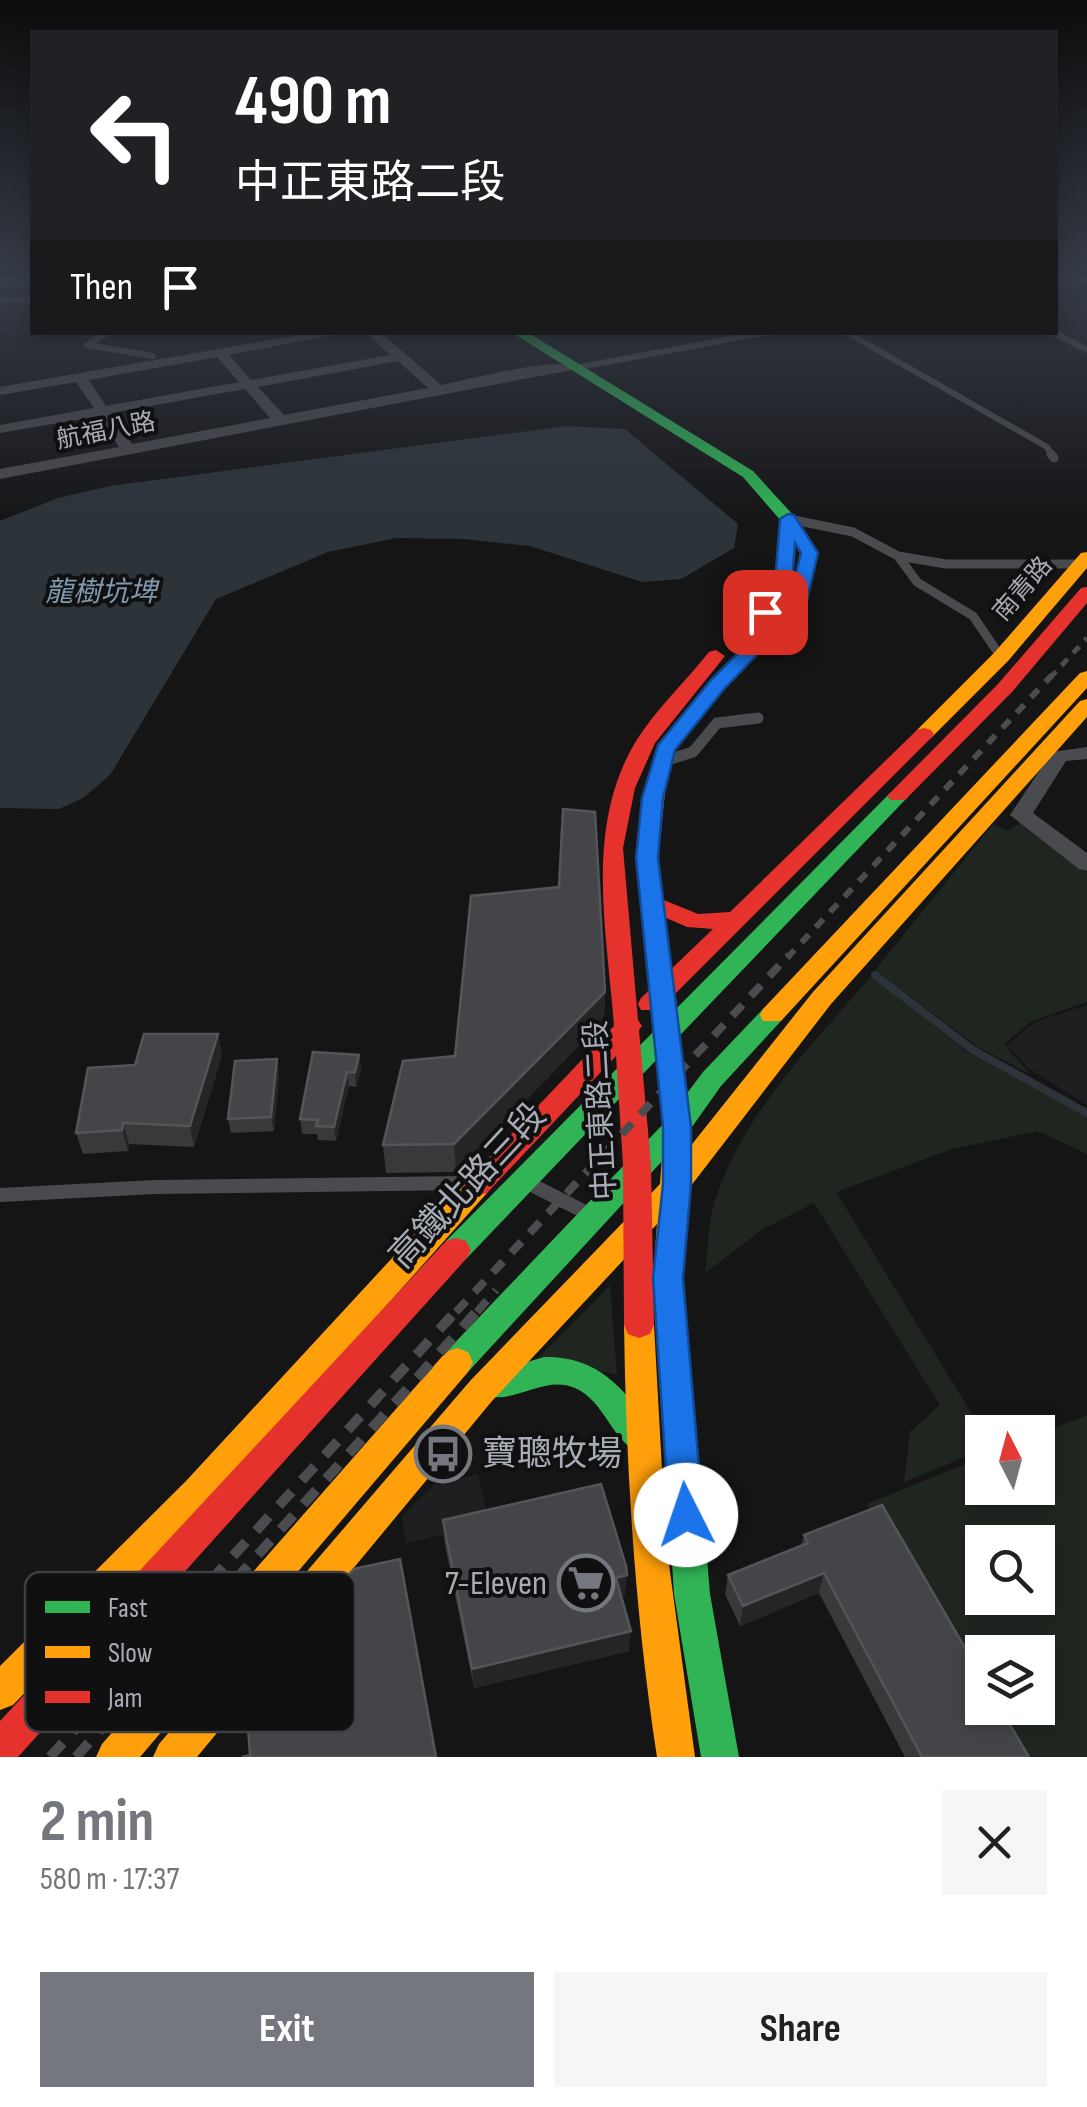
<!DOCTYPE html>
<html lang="en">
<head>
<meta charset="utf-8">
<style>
	:root { --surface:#fff; --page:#f6f6f6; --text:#202124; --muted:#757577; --accent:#74777e }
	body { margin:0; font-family:"Sofia Sans Condensed","Noto Sans TC",sans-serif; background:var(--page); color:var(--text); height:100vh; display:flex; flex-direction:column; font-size:38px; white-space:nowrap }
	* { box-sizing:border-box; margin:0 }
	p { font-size:32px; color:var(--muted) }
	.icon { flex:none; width:55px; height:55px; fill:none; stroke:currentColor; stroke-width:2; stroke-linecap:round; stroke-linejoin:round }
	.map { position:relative; height:1757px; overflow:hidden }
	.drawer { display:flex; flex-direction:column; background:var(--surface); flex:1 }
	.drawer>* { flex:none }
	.banner { position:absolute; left:30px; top:30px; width:1028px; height:305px; border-radius:0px; box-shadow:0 5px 15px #0003; background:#202124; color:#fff; overflow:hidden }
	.needle { width:65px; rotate:354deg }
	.fabs { position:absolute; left:965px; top:1415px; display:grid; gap:20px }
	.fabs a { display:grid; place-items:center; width:90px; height:90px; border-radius:0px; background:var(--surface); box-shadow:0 5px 15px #0003; font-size:50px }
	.pin { position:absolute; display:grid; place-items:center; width:85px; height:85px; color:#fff; margin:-42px; border-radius:20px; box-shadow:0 5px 15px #0006 }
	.me { position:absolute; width:110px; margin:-55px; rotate:356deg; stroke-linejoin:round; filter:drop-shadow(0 0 8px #0008) }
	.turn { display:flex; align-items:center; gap:35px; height:210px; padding:0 40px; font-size:45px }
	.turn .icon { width:130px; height:130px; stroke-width:2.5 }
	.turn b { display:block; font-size:70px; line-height:85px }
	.then { display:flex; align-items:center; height:95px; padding:0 40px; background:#0003; gap:20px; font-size:38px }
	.round { display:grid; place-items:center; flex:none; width:105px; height:105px; border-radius:0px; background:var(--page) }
	.overview { display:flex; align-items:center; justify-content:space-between; height:170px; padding:0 40px }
	h1 { font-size:60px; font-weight:700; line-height:75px; color:var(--accent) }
	.cta { display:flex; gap:20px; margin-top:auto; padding:20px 40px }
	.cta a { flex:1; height:115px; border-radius:0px; background:var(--accent); color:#fff; font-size:40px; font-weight:700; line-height:115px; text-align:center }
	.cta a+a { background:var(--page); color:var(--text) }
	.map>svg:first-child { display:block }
	.built { fill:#1f1f21 }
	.green { fill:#1f2620; fill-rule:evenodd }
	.water { fill:#2c343a }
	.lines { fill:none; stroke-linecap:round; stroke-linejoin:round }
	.stream { stroke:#2c343a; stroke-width:8 }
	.lane-far3 { stroke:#4a4b4e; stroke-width:6 }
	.lane-far2 { stroke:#4a4b4e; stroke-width:9 }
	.lane-far1 { stroke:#4a4b4e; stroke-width:11 }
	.lane { stroke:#4a4b4e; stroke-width:14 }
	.street { fill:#4a4b4e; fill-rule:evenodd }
	.fast { fill:#30b455; fill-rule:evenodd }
	.slow { fill:#ff9f0a; fill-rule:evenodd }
	.jam { fill:#e5322d; fill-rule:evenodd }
	.rail-far3 { stroke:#4b4c4f; stroke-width:5; stroke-dasharray:9 8; stroke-linecap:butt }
	.rail-far2 { stroke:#4b4c4f; stroke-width:6; stroke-dasharray:11 10; stroke-linecap:butt }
	.rail-far1 { stroke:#4b4c4f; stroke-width:8; stroke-dasharray:15 12; stroke-linecap:butt }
	.rail { stroke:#4b4c4f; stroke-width:10; stroke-dasharray:19 15; stroke-linecap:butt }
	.wall { fill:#38393a }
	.shaded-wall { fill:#252526 }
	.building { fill:#444548; stroke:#545559; stroke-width:2.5 }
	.route { fill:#1a73e8; stroke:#114b97; stroke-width:2.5 }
	.labels { text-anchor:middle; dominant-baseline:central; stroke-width:8; stroke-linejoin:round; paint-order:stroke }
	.far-street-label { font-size:25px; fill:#a7acb6; stroke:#101011 }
	.far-water-label { font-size:28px; font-style:italic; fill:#8099af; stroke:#101011 }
	.street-label { font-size:30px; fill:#a7acb6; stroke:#101011 }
	.near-street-label { font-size:35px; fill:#a7acb6; stroke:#101011 }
	.near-poi-label { font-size:35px; fill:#a7acb6; stroke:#101011; text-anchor:start }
	.key { fill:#101011; stroke:#3d3f43; stroke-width:2.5 }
	.key-label { font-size:28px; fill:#a7acb6 }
</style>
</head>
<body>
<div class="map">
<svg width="1087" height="1757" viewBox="0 0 1087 1757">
	<rect width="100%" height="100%" fill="#151516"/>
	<!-- built -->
	<path class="built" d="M1087,1005v100l-59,-37 -21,-23 28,-23z
		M478,1474l12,51 -84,18 -4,-27 32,-31z"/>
	<!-- green -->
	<path class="green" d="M1020,823l67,50v129l-55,19 -28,23 26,30 -52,-27 -103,-77 118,-146 15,7z
		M871,976l98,77 118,64v37l-49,-23 -86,18 -116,43 147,240 -1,18 -78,32 6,-50 30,-27 -126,-202 -51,26 -58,44c3,-23 3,-48 9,-69 28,-91 97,-157 157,-228z
		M610,1285l7,90 -78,-18z
		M1087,1415v342h-74l-29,-49h54v-56h-56v52l-115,-200 115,-47v31h56v-53zM982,1542h56v56h-56z"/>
	<!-- water -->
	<path class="water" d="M566,426l59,3 113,95 -4,24 -53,31 -39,3 -112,-36 -66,-7 -68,-1 -68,14 -112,47 -106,176 -27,23 -24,11 -59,-1v-287l58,-23 52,-12z"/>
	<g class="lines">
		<!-- stream -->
		<path class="stream" d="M875,975l98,75 114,63"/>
		<!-- lane-far3 -->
		<path class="lane-far3" d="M0,300l32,1
			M109,332l-22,13 66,11
			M846,332l201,115 6,9
			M1053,332l34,18
			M575,368l193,-36"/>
		<!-- lane-far2 -->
		<path class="lane-far2" d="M1051,454l3,4
			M789,519l64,13 45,24 48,8h135
			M898,556l19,26 56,34 28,41"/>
		<!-- lane-far1 -->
		<path class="lane-far1" d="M664,761l29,-9 24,-29 41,-5"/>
		<!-- lane -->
		<path class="lane" d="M528,1183l55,28
			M0,1195l155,-8 310,-4"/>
		<!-- street -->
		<path class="street" d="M32,279v6l-32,3v-8z
			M316,332h31l-118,23 22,25 139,-25 -24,-23h14l61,53c29,-5 118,-31 141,-17l-582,111v-10l119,-22 -20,-31 -99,17v-8l94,-17 -18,-26 -76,13v-8zM217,357l22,25 -133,24 -17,-26zM398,361l30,27 -144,27 -26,-28zM245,389l25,29 -138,26 -21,-31z
			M1087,747v12l-21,2 -33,52 54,40v18l-8,-2 -69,-54 42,-63z"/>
		<!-- fast -->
		<path class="fast" d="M511,332h16l226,139 41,45 24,37 -11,51 -83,84 -49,62 -13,46 -7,2 -10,-6 13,-47 52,-65 80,-78 12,-49 -20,-31 -39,-45z
			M898,790l11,6 -4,4 -439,459 -10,3 -10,-3 -5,-9 5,-9 445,-449z
			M772,1006l9,3 3,6 -3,6 -60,65 -34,48 -219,238 -11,4 -11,-4 -5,-10 5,-10 221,-232 36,-48 60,-63z
			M544,1357c53,-1 79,30 107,70l5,11 -5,11 -11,4c-28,-11 -35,-52 -65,-65 -31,-14 -63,18 -91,7l-5,-10 5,-10z
			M677,1378l11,4 5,10 17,202 29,163h-38l-27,-163 -13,-202 5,-10z"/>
		<!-- slow -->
		<path class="slow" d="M1087,552v16l-79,93 -77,77h-14l-3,-4 3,-4 77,-77 87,-100z
			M1087,671v17l-306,333h-18l-3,-6 3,-6 317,-336z
			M1087,699v18l-256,287 -144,187 -4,87 10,114 -5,10 -11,4 -11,-4 -5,-10 -8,-114 4,-54 -165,177 -295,356h-44l6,-13 311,-363 190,-197 4,-57 -28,-269 12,-70 7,-2 10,6 -7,66 32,269 -1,21 124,-156 267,-291z
			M477,1174l10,3 4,8 -4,8 -277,310 -197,202 -13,5v-44l186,-185 281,-304z
			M639,1312l11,4 4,9 12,217 29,215h-38c-22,-143 -31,-287 -33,-432l4,-9z
			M457,1348l11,4 5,10 -5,10 -328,385h-44l6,-13 344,-392z"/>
		<!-- jam -->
		<path class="jam" d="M1087,587v16l-75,89 -107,108h-14l-4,-4 4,-4 107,-108 83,-96z
			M716,650l9,6 -70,87 -20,45 -12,60 15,172 4,6 -3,4 12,135 3,160 -4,9 -11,4 -11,-4 -4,-9 -1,-160 -7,-109 -129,137 -10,3 -10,-3 -4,-8 151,-159c-7,-95 -30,-199 22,-285 20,-32 50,-60 73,-89z
			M924,728l7,2 3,4 -3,4 -272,272h-18l-3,-6 3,-6 72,-69 -26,-2 -44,-19 -3,-5 3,-5h16l39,16 32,-2 187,-182z
			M456,1238l10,3 5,9 -5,9 -448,498h-18v-36l446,-480z"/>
		<!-- rail-far3 -->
		<path class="rail-far3" d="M1050,678l37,-40"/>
		<!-- rail-far2 -->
		<path class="rail-far2" d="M787,958l265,-283"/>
		<!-- rail-far1 -->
		<path class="rail-far1" d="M456,1312l333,-357
			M477,1312l19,-22"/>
		<!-- rail -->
		<path class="rail" d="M50,1757l408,-448
			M76,1757l403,-448"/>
	</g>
	<!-- wall -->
	<path class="wall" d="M605,992l-1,28 -148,152 -70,1 -3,-28 72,-89z
		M218,1034l4,21 -28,92 -65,-3 -1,7 -45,3 -7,-21 59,-68z
		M359,1055l2,15 -5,17 -7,-1 -13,55 -18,-1 -1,-6h-15l-2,-15z
		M279,1074l-5,57 -43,2 -3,-14z
		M443,1520l182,75 -4,1 8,55 -155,37 -30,-148z
		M804,1535l225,222h-124l-86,-164 -79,33 -15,-32 3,-19 73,-30z"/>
	<!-- shaded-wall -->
	<path class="shaded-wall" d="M605,992l-1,28 -148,152 -2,-28z
		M218,1034l4,21 -28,92 -4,-21z
		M359,1055l2,15 -5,17 -1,-15z
		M277,1059l2,15 -5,57 -3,-14z
		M347,1072l2,14 -13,55 -2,-14z
		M123,1123l6,21 -1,7 -6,-21z
		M824,1573l-5,20 -79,33 3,-20z
		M627,1575l-2,20 -10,3 1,-20z
		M631,1631l-2,20 -155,37 -2,-19z"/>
	<!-- building -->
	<path class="building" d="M563,809l32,3 10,180 -151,152 -71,1 20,-84 52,-5 16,-160 88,-9z
		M144,1034h74l-28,92 -67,-3 -1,7 -46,3 12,-65 47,-3z
		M313,1052l46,3 -4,17h-8l-13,55 -18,-1 2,-6 -18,-1z
		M277,1059l-6,58 -43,2 7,-58z
		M601,1484l25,82 1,9 -11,3 15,53 -159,38 -29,-149z
		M882,1505l100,172v31h18l29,49h-107l-98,-184 -81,33 -15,-31 80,-32 -4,-8z
		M400,1559l36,198h-194l8,-2 -4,-56 54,-66 44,-10 -5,-36 15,-18z"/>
	<!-- sky -->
	<linearGradient id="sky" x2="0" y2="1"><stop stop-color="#0c0c0c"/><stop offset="0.53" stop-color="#353b47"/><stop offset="1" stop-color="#353b47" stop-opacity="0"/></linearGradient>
	<rect width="1087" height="525" fill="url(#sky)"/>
	<!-- route -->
	<path class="route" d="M788,514l6,1 24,38 -12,51 -82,85 -49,61 -12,48 -5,60 33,269v57l-8,94 20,237 -5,12 -12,5 -12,-5 -5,-12 -16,-237 10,-94v-57l-27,-269 6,-60 16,-53 53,-65 78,-78 12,-49 -6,-10 -3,39 -20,34 -16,-4 19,-30 5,-63z"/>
	<!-- icons -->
	<defs>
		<g id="bus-ring" transform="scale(2.875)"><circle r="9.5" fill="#101011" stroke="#74777e" stroke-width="1.5"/><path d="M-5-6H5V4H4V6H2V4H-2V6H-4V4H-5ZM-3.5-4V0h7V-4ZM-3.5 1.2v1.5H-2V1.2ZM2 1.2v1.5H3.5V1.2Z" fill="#74777e"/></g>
		<g id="supermarket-ring" transform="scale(2.875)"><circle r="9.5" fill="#101011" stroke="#74777e" stroke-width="1.5"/><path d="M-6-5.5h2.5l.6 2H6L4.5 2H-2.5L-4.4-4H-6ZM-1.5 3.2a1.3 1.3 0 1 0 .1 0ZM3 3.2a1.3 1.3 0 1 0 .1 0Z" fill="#74777e"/></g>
	</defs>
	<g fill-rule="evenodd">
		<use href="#bus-ring" x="443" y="1454"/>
		<use href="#supermarket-ring" x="586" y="1583"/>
	</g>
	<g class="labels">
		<!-- far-street labels -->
		<g class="far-street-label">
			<text transform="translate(106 431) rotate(-11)">航福八路</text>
			<text transform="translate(1023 589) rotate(-49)">南青路</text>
		</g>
		<!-- far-water labels -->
		<g class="far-water-label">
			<text x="101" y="592">龍樹坑埤</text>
		</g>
		<!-- street labels -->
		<g class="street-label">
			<text transform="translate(601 1110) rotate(-93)">中正東路二段</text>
		</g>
		<!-- near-street labels -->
		<g class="near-street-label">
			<text transform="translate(468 1186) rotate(-47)">高鐵北路三段</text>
		</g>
		<!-- near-poi labels -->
		<g class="near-poi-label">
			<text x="482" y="1454">寶聰牧場</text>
			<text x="547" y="1583" text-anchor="end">7-Eleven</text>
		</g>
	</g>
	<!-- legend -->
	<rect x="25" y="1572" width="330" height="160" rx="15" class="key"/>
	<rect x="45" y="1601" width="45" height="12" fill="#30b455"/>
	<rect x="45" y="1646" width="45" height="12" fill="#ff9f0a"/>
	<rect x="45" y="1691" width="45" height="12" fill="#e5322d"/>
	<g class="key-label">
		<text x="108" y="1617">Fast</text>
		<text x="108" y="1662">Slow</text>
		<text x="108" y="1707">Jam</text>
	</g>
</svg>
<div class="fabs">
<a><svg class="needle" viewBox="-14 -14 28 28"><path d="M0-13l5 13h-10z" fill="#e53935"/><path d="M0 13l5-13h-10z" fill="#757577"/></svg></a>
<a><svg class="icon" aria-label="search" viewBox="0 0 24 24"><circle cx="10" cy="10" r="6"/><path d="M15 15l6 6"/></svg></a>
<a><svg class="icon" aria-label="layers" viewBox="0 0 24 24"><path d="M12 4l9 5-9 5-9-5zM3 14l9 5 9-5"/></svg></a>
</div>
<div class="pin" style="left:765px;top:612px;background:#d93025"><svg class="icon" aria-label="arrive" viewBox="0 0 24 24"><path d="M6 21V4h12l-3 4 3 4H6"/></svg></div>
<svg class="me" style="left:686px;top:1515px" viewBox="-20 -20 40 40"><circle r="19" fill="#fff"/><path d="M0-13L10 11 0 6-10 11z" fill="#1a73e8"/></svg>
<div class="banner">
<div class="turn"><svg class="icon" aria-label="left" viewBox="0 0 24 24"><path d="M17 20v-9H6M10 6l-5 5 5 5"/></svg><div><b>490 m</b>中正東路二段</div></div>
<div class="then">Then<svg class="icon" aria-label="arrive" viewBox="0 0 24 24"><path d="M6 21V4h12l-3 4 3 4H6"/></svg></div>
</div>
</div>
<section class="drawer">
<div class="overview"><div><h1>2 min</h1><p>580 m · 17:37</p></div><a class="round"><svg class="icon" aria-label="close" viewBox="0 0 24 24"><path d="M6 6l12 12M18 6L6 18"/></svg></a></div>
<div class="cta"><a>Exit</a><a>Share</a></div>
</section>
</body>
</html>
